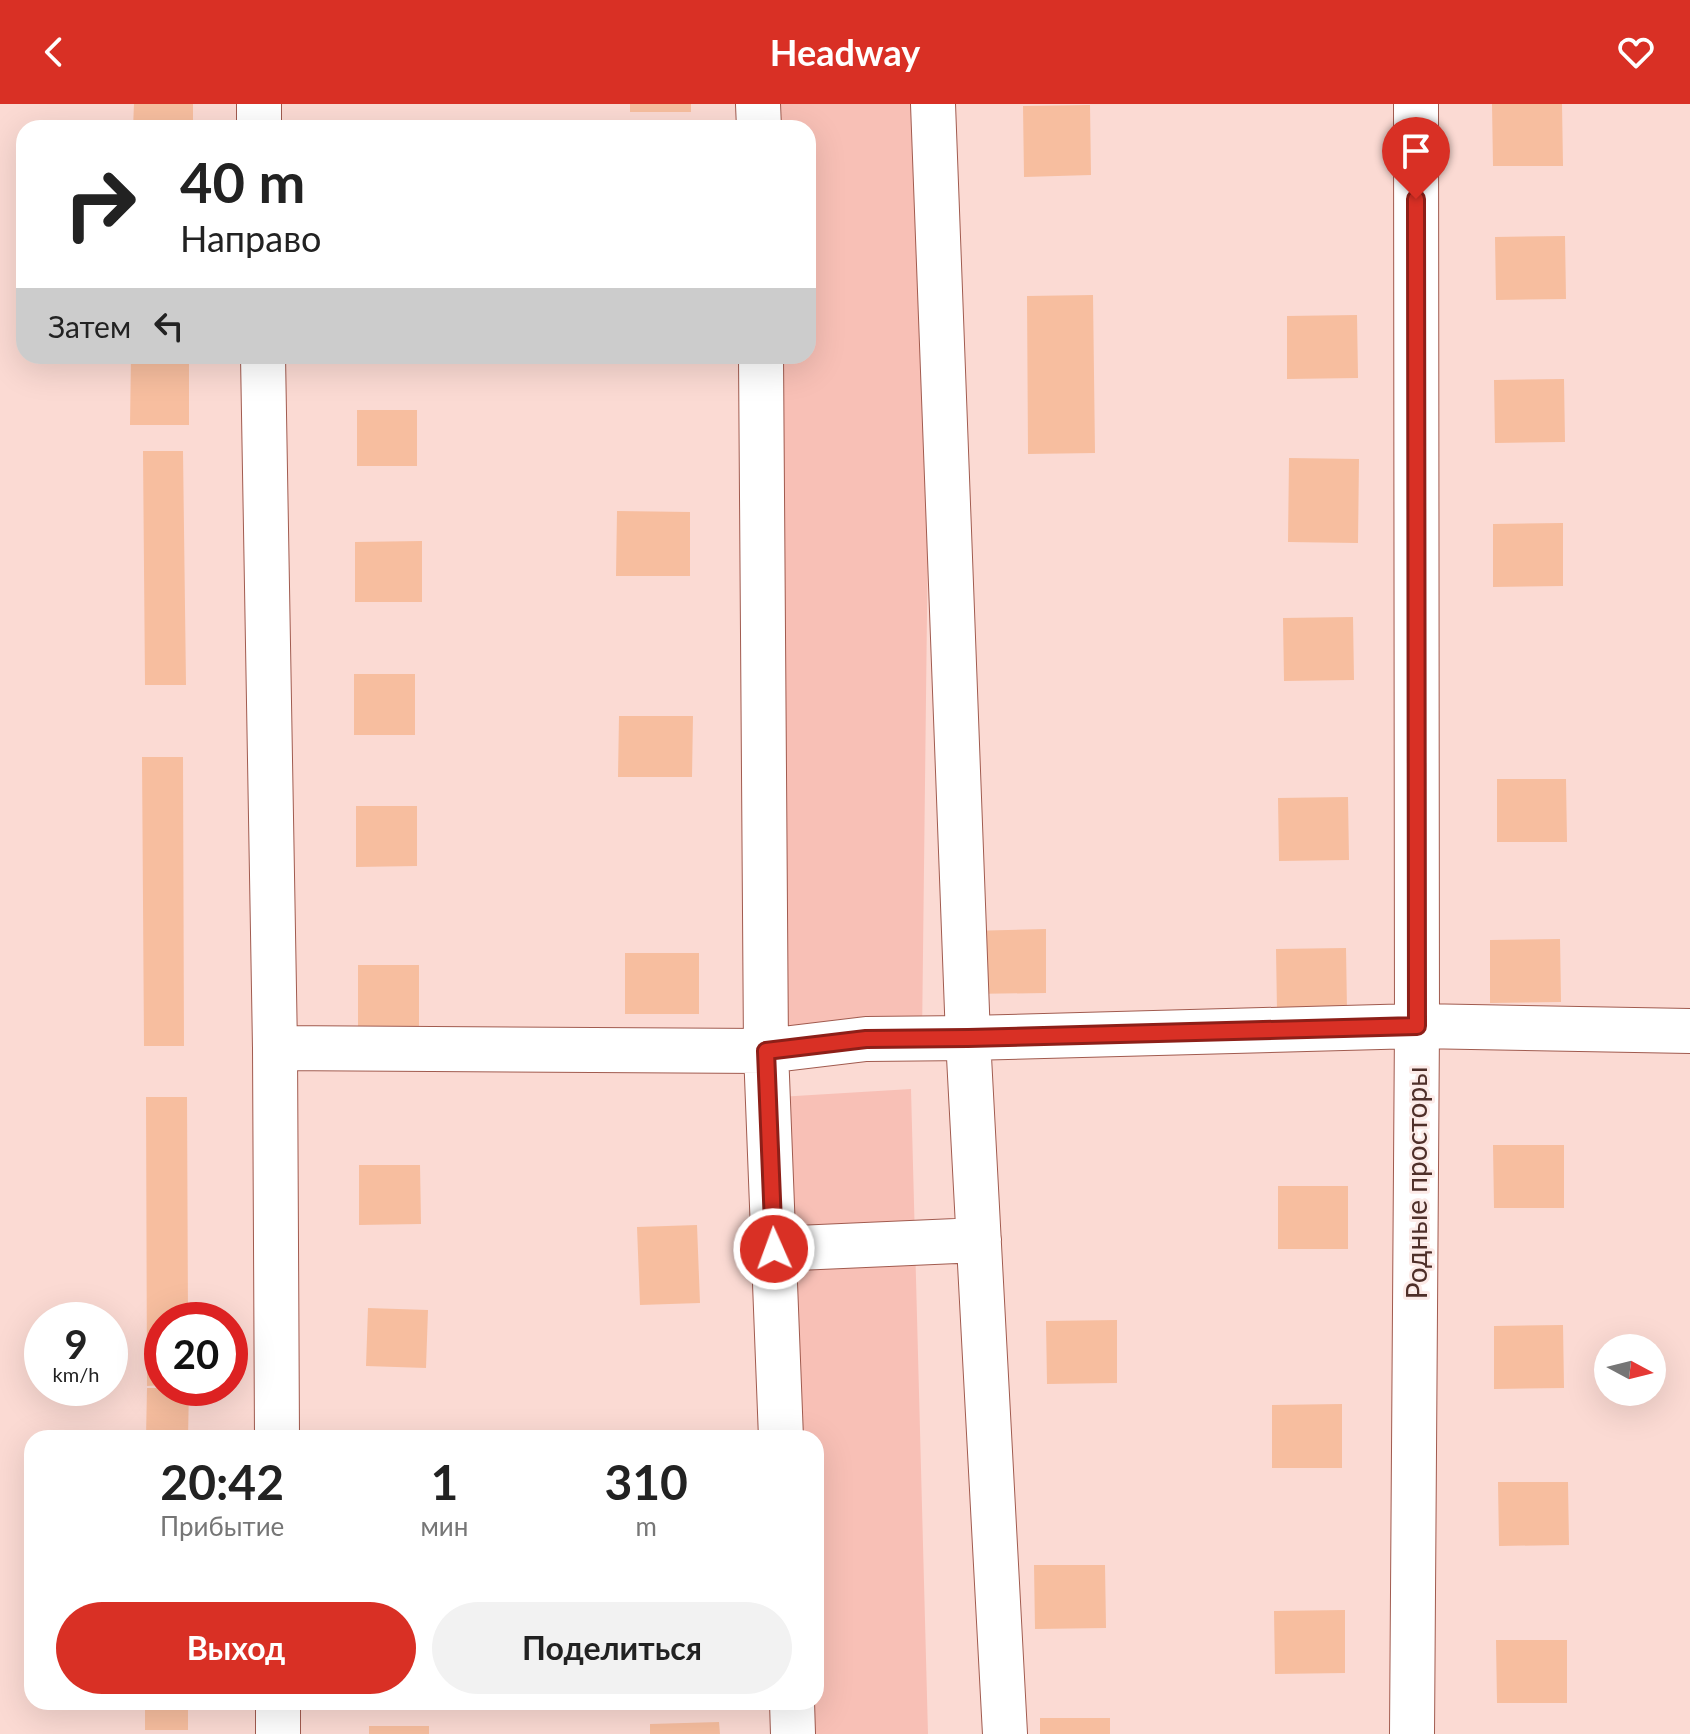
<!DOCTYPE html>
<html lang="ru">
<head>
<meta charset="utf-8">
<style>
	:root { --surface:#fff; --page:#f2f2f2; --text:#222; --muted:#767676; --accent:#d93025 }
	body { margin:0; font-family:Lato,sans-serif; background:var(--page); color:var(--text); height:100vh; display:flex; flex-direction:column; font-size:30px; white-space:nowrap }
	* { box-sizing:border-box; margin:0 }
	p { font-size:26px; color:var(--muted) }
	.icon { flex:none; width:44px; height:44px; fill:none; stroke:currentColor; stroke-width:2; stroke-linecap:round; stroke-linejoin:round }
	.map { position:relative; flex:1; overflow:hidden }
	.details { position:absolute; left:24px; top:1326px; width:800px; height:280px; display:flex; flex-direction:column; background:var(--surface); border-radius:24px; box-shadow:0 8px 32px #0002 }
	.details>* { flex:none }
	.banner { position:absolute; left:16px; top:16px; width:800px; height:244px; border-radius:24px; box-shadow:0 8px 32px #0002; background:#fff; color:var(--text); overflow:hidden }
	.needle { width:52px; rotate:97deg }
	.tools { position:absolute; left:1594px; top:1230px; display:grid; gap:16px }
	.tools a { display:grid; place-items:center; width:72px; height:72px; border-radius:50%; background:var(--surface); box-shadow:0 8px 32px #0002; font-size:40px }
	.speed { position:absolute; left:24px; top:1198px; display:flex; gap:16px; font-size:40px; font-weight:700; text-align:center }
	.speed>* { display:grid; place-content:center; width:104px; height:104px; border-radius:50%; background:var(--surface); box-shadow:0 8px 32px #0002; line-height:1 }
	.speed small { font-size:20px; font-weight:400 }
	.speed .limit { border:12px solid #d22; background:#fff; color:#111 }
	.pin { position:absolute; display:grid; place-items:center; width:68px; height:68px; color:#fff; margin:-82px -34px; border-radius:50% 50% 50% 0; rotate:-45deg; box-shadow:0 0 8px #0007 }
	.pin .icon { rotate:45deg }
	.me { position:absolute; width:88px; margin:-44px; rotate:358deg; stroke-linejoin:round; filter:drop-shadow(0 0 6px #0008) }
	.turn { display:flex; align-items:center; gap:28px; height:168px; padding:0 32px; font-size:36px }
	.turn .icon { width:104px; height:104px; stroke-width:2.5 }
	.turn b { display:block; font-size:56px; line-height:68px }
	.then { display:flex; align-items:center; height:76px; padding:0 32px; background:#0003; gap:16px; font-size:30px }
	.eta { display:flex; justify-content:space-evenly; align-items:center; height:136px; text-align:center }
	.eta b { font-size:48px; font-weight:700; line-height:56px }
	.primary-button { display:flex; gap:16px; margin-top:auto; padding:16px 32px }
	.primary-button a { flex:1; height:92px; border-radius:48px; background:var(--accent); color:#fff; font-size:32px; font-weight:700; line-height:92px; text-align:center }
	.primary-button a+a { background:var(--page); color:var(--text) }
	header { display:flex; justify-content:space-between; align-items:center; height:104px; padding:0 32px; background:var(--accent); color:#fff; font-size:36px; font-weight:700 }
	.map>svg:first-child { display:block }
	.park { fill:#f8c0b6 }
	.building { fill:#f7be9f }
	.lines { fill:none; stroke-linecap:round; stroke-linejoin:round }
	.minor-casing { stroke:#a15b4f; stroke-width:46 }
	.minor { stroke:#fff; stroke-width:44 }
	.route-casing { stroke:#8d1f18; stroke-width:20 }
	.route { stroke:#d93025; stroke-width:14 }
	.labels { text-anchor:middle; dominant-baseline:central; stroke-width:6; stroke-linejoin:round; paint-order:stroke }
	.street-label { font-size:28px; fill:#4e2f29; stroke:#fcebe8 }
</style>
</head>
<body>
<header><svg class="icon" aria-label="back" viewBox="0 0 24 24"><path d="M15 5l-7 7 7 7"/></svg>Headway<svg class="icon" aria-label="heart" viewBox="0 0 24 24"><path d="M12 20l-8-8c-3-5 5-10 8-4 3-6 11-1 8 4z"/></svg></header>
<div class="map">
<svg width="1690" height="1630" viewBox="0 0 1690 1630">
	<rect width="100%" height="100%" fill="#fbdad3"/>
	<!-- park -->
	<path class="park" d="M772,0h161l-11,934 -161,6 8,-688h39v-228h-36z
		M911,985l17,645h-151l-1,-32h40v-264h-46l-9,-340z"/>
	<!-- building -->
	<path class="building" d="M134,0h59v24h-60z
		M630,0h61v8h-61z
		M1492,0h70l1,62h-70z
		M1090,1l1,70 -67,2 -1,-71z
		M1565,132l1,63 -70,1 -1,-63z
		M1093,191l2,158 -67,1 -1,-158z
		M1357,211l1,63 -71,1v-63z
		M131,252h58v69h-59z
		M1564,275l1,63 -70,1 -1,-63z
		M357,306h60v56h-60z
		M143,347h40l3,234h-41z
		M1289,354l70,1 -1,84 -70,-1z
		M617,407l73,1v64h-74z
		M1563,419v63l-70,1v-63z
		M422,437v61h-67v-60z
		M1353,513l1,63 -70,1 -1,-63z
		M354,570h61v61h-61z
		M619,612h74l-1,61h-74z
		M142,653h41l1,289h-40z
		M1497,675h69l1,63h-70z
		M1348,693l1,63 -70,1 -1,-63z
		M356,702h61v60l-61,1z
		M1046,825v64l-77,1 -1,-63z
		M1560,835l1,63 -71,1v-63z
		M1346,844l1,63 -70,1 -1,-63z
		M625,849h74v61h-74z
		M358,861h61v61h-61z
		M146,993h41l1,223h-26v65l-15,1z
		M1493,1041h71v63h-70z
		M359,1061h61l1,59 -62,1z
		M1278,1082h70v63h-70z
		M697,1121l3,78 -60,2 -3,-78z
		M368,1204l60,2 -2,58 -60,-2z
		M1117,1216v63l-70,1 -1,-63z
		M1563,1221l1,63 -70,1v-63z
		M147,1284h42l-1,50h-42z
		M1342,1300v64h-70v-63z
		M1498,1378h70l1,63 -70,1z
		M1034,1461h71l1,63 -71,1z
		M1345,1506v63l-70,1 -1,-63z
		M1496,1536h71v63h-70z
		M145,1598h43v28h-43z
		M1040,1614h70v16h-70z
		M719,1618l1,12h-70v-10z
		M369,1622h60v8h-60z"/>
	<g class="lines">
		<!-- minor casing -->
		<g class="minor-casing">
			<path id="minor" d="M259,0v24
				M758,0l1,24
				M933,0l35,934 37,696
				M263,252l12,692 2,390
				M761,252l5,695 15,387
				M275,944l491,3 100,-12 102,-1 449,-12 273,5
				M774,1145l205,-9
				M278,1598v32
				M792,1598l1,32
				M1412,1630l5,-708 -1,-922"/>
		</g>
		<!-- minor -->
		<use href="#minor" class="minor"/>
	</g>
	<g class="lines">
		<!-- route casing -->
		<g class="route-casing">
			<path id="route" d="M774,1145l-8,-198 100,-12 102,-1 449,-12 -1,-827"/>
		</g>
		<!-- route -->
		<use href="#route" class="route"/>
	</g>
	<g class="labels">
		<!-- street labels -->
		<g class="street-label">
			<text transform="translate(1416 1079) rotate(-90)">Родные просторы</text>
		</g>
	</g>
</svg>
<div class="tools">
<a><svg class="needle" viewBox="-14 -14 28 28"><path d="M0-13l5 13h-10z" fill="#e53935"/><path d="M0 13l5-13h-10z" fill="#767676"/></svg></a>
</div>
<div class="speed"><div>9<small>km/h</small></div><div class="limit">20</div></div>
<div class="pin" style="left:1416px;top:95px;background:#d93025"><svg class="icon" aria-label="arrive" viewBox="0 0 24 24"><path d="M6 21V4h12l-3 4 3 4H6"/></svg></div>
<svg class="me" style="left:774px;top:1145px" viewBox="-20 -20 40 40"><circle r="17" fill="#d93025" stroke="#fff" stroke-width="3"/><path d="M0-11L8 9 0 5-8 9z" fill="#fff"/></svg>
<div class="banner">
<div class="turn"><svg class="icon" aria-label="right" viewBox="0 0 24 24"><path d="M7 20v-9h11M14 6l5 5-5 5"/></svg><div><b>40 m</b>Направо</div></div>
<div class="then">Затем<svg class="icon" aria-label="left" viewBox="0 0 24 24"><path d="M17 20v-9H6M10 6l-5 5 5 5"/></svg></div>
</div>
<section class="details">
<div class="eta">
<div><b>20:42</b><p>Прибытие</p></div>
<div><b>1</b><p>мин</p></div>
<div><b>310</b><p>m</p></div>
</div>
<div class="primary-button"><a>Выход</a><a>Поделиться</a></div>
</section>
</div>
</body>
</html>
